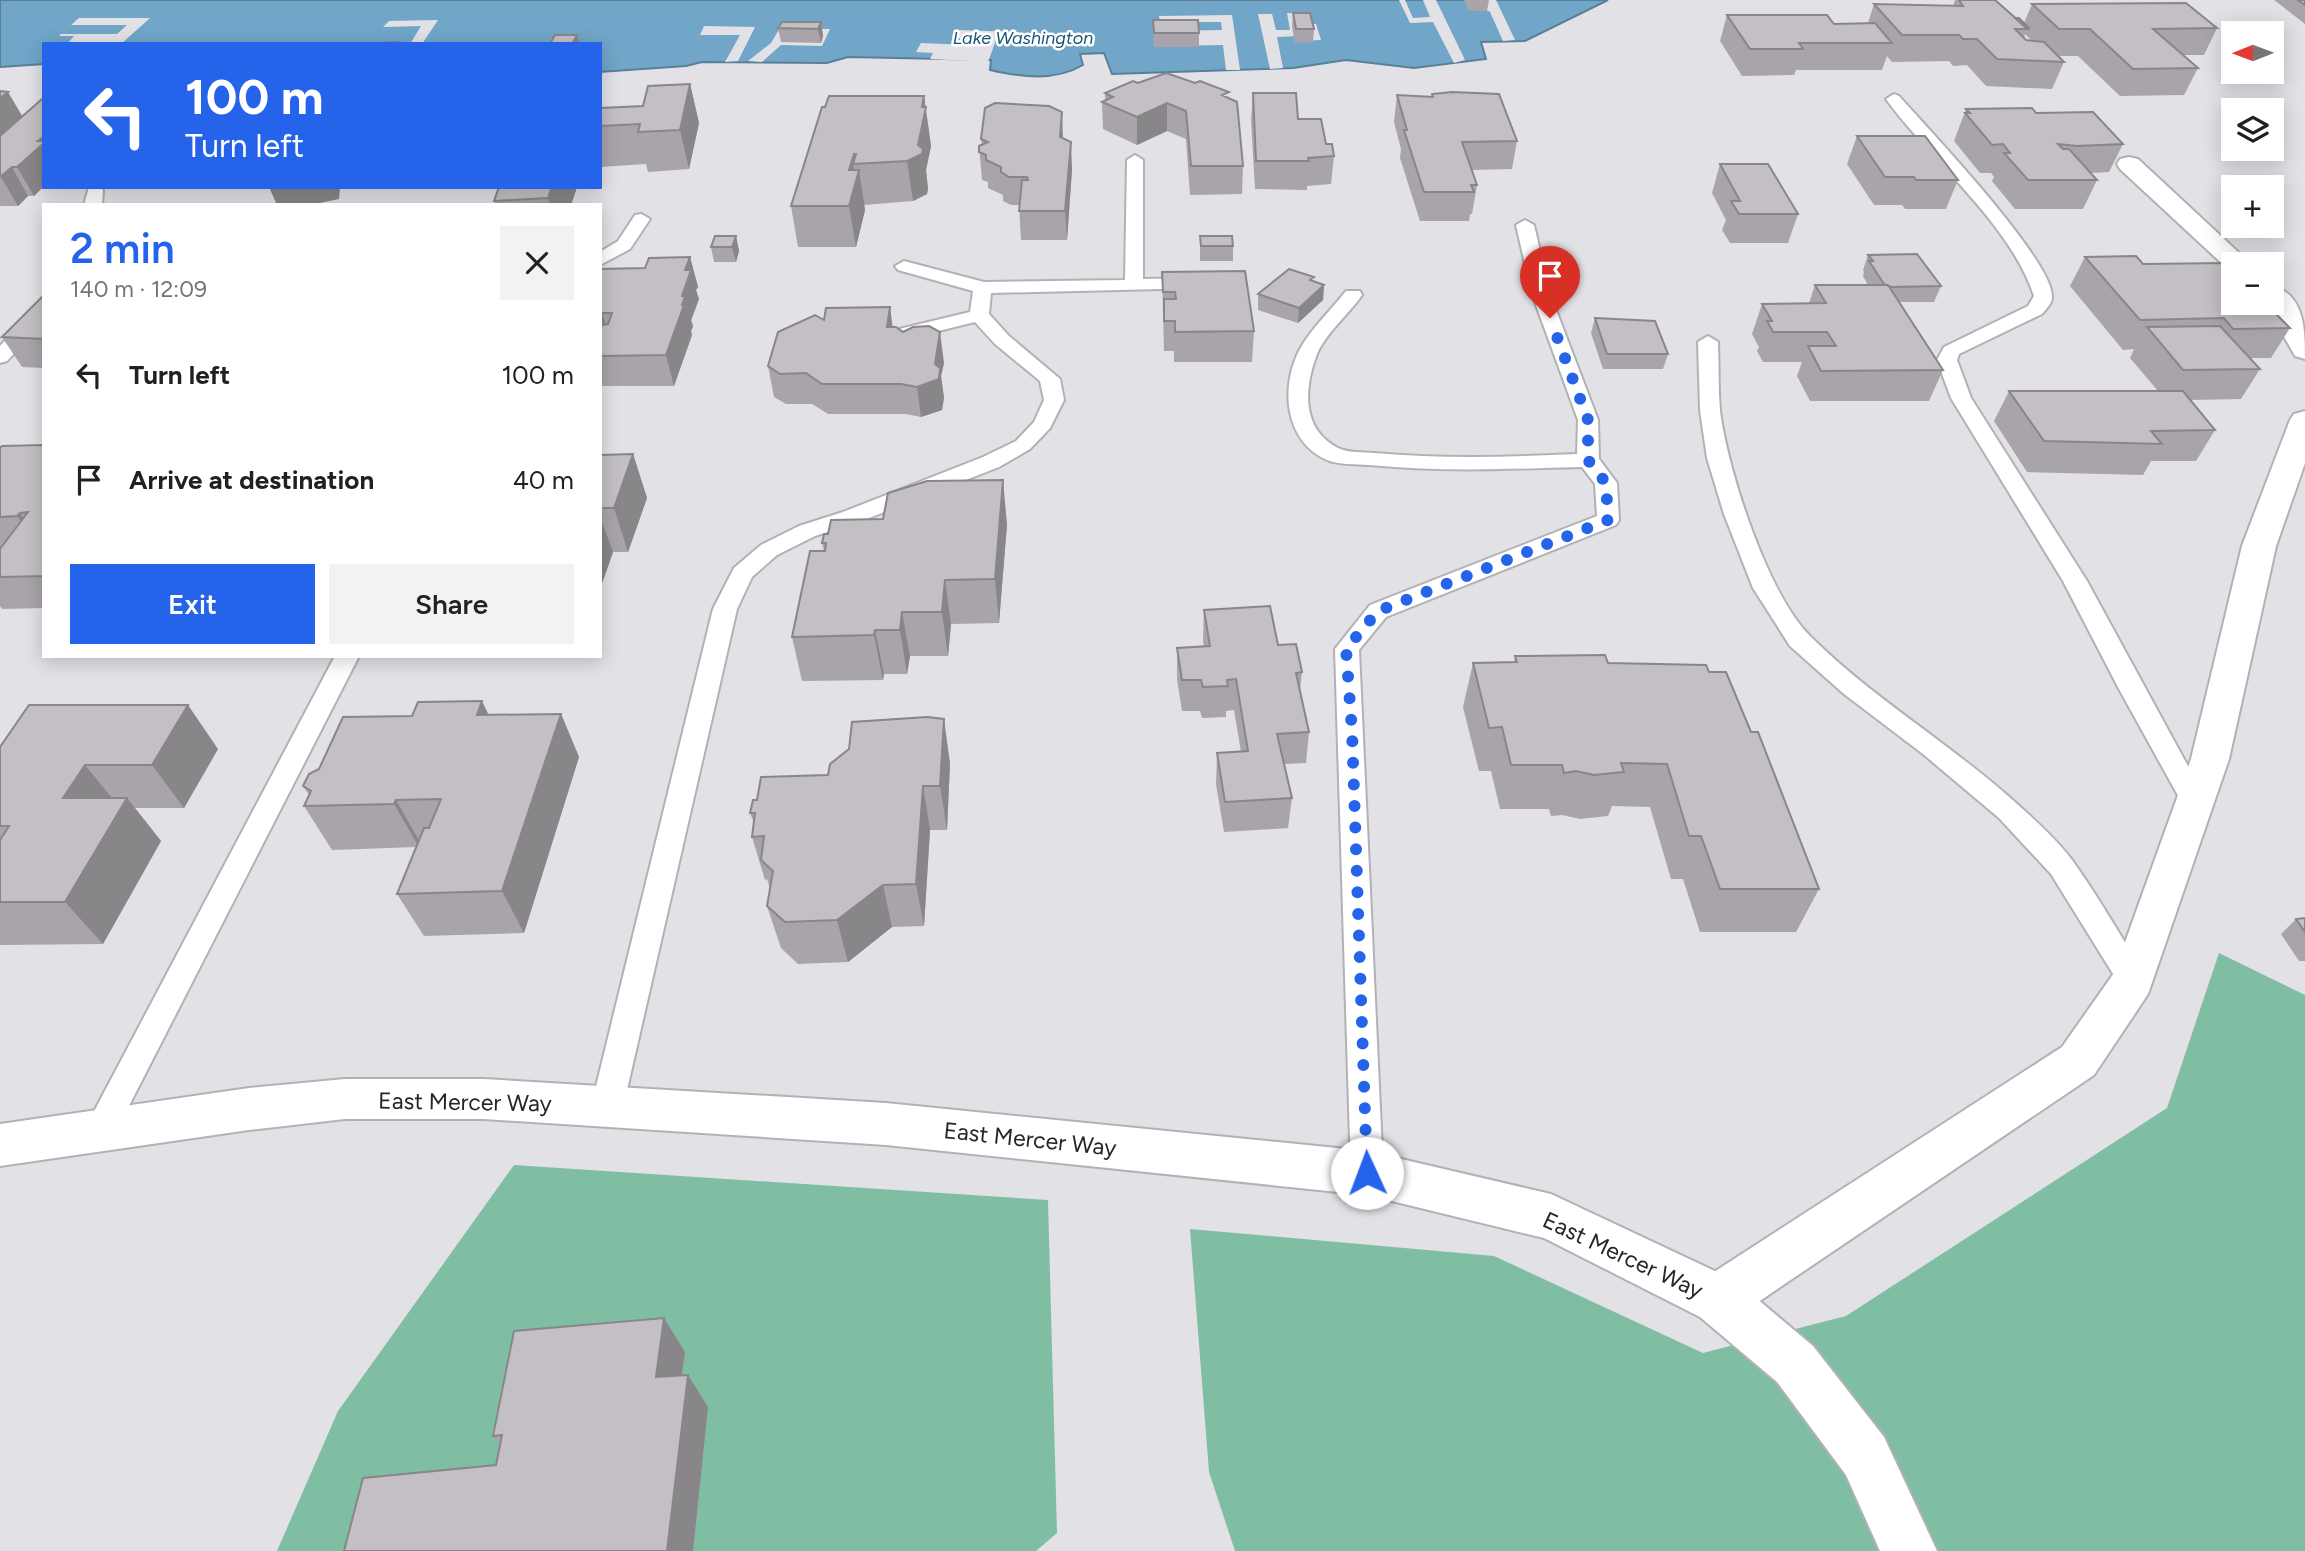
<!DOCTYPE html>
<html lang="en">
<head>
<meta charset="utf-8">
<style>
	:root { --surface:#fff; --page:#f2f2f2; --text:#202124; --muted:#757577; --accent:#2563eb }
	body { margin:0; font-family:Figtree,sans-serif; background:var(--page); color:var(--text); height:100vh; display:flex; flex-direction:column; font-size:26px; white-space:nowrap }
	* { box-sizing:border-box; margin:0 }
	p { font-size:23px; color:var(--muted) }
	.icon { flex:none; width:38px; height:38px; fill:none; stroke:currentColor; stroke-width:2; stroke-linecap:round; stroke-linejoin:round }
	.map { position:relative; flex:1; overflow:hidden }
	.side { position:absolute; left:42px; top:203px; width:560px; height:455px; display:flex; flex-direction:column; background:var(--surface); border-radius:0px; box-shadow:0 4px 18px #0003 }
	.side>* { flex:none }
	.guide { position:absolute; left:42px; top:42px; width:560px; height:147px; border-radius:0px; box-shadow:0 4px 18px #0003; background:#2563eb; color:#fff; overflow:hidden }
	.needle { width:46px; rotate:269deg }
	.controls { position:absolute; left:2221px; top:21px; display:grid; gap:14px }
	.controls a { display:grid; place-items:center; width:63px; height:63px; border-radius:0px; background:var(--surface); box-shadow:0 4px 18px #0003; font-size:35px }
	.pin { position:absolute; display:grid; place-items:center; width:60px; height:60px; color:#fff; margin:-72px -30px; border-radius:50% 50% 50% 0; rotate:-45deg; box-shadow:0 0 7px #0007 }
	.pin .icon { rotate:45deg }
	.me { position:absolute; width:77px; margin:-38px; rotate:358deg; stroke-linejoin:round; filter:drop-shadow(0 0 5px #0008) }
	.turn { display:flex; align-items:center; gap:24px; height:147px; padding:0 28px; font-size:32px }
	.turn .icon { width:91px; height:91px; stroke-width:2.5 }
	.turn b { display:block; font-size:49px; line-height:60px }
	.round { display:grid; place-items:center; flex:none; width:74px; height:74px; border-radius:0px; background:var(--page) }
	.overview { display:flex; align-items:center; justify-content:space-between; height:119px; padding:0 28px }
	h1 { font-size:42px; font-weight:600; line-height:52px; color:var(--accent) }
	.action { display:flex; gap:14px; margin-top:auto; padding:14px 28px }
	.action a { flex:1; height:80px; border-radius:0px; background:var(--accent); color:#fff; font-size:28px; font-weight:600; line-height:80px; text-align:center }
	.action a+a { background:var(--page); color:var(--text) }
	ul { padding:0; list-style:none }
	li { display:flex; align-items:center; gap:21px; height:105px; padding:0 28px }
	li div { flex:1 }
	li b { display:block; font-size:26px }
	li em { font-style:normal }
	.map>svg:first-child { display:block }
	.forest { fill:#80bea3 }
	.water { fill:#71a6c8; stroke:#5a7f98; stroke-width:2 }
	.pier { fill:#e2e1e6 }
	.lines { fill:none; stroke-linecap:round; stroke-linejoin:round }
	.service-casing { stroke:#b2b1b6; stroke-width:4 }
	.minor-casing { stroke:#b2b1b6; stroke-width:4 }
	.tertiary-casing { stroke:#b2b1b6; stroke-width:4 }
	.service { fill:#fff; fill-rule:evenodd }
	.minor { fill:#fff; fill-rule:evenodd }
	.tertiary { fill:#fff; fill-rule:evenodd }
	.wall { fill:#a8a4a9; fill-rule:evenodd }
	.shaded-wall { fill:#888689 }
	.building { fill:#c3bfc4; stroke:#888689; stroke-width:2 }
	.route { stroke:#2563eb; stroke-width:12; stroke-dasharray:0 21.6 }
	.labels { text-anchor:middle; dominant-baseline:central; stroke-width:5; stroke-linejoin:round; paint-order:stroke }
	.far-water-label { font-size:18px; font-style:italic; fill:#165678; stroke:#fff }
	.near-street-label { font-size:23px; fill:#262527; stroke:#fff }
</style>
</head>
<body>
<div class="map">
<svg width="2305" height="1551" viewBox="0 0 2305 1551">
	<rect width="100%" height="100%" fill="#e2e1e6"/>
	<!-- forest -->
	<path class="forest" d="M2219,953l86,42v556h-1070l-26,-79 -19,-243 304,27 209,97 143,-37 321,-208z
		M514,1165l534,35 9,333 -21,18h-759l61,-140z"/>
	<!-- water -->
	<path class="water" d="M0,0h1608l-83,41 -44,1 5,17 -72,9 -68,-8 -53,8 -181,6 -8,-21 -24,1 3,11c-29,17 -62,12 -93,5l1,-10 -143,-3 -21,6 -125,-1 -16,4 -86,6v-28h-556v20l-44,3z"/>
	<!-- pier -->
	<path class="pier" d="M1399,0h6l8,18 17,-1 -7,-17h13l29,60 -11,3 -21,-41 -23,1z
		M1469,0h27l19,40 -12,1 -13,-29z
		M1287,13h6l3,11h20l5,16 -20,1 -1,-5 -23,1 6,31 -13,1 -12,-55h14l4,16h14z
		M1232,15l8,55h-14l-3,-25 -64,1 -1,-15 64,-1 -1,-8h-61l-1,-6z
		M79,18h71l-29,26 -53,-1 6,-7h-15l2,-2h56l10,-9h-56z
		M438,20l-16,24h-12l11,-18 -38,1 6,-6z
		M704,26l51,1 -17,34 -13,1 15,-27h-40z
		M780,28l50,1 -8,17 -41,-1 -19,17 -14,-1 23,-18z
		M958,30l61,2 -3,9 -20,-1 -8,22 -58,-3 3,-6 -17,-1 5,-9 49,2 1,-6 -17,-1z"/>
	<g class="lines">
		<!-- service casing -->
		<g class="service-casing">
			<path id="service" d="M1894,94l5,2c30,34 152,162 153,200 1,7 -6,13 -10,18l-83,40 -2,6 14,38 116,183 121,222 -4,7 -9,3 -9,-3 -67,-121 -56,-108 -112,-183 -14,-38 7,-13 84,-41 6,-10c-24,-73 -103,-135 -148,-197z
				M1135,155l8,5v119l53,-1 7,2 2,4 -2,4 -212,5 -2,21 20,22 51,43 4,21 -14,28 -20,21 -31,18 -140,55 -44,14 -38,19 -25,22 -15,32 -114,498 -5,10 -11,4 -11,-4 -5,-10 122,-498 21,-41 27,-23 38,-19 44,-14 140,-55 33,-16 18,-19 10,-22 -4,-19 -45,-37 -20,-22 -73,18 -7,-2 -3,-4 3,-4 75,-18 3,-21 -75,-21 -3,-4 9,-5 80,21 141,-2 2,-120z
				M89,187h12l2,4 -1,14h-18z
				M641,214l9,5 -20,30 -30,16v-13l18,-11 17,-26z
				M1525,220l9,5 16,69 48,126 1,39 18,24 2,37 -3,5 -230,92 -27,33 24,523 -4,11 -12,4 -12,-4 -4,-11 -16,-524 35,-44 227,-89 -2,-32 -13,-17c-71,2 -142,5 -213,-2 -13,-1 -31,0 -42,-5 -43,-19 -47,-74 -27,-111 11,-20 31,-39 46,-58h14l2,4c-13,19 -36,38 -45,59 -13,34 -16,75 21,94 9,5 26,4 37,5 67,6 135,4 202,1l1,-34 -46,-126 -16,-69z
				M44,304v17l-37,40 -7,2v-17l37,-40z
				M1708,336l10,6c1,23 0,46 2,69 8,60 47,182 90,225 62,62 141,108 206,167 19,17 41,37 56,57 26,36 48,75 71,112l5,9 -5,9 -10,3 -10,-3 -72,-116 -52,-56 -76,-64 -79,-60 -54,-48 -37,-58 -29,-74 -17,-56 -7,-48 -2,-68z
				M335,656h24l-248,485 -11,4 -11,-4 -5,-10 5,-10z"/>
		</g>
		<!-- minor casing -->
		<g class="minor-casing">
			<path id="minor" d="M2129,157l9,2 113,105h-18v7l-4,-1 -109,-101 -3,-5 3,-5z
				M2272,286c33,8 33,45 33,73l-10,-3 -30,-53h7z
				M2305,411v52l-29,83 -47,213 -81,235 -54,81 -358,242 -18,7 -18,-7 -7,-18 7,-18 362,-234 52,-74 77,-214 51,-213 48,-126 4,-6z"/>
		</g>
		<!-- tertiary casing -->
		<g class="tertiary-casing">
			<path id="tertiary" d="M345,1079h139l402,24 481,48 184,43 185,87 77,65 71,91 53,114h-57l-34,-76 -69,-93 -77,-65 -156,-79 -177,-43 -481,-50 -402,-26h-139l-96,11 -249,36v-42l249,-36z"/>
		</g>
		<!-- service -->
		<use href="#service" class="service"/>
		<!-- minor -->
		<use href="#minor" class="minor"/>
		<!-- tertiary -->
		<use href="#tertiary" class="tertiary"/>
	</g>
	<!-- wall -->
	<path class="wall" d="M1464,0h25l-2,11h-18z
		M1955,0h40l20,18 9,5 8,-19 185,24 -13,27h-21l15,13 -14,27 -64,1 -42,-40h-21l7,6 -12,27 -66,-3 -19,-21 -14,1 -4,-5 -57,1 -5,-6 -5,14h-86l-2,5 -52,1 -22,-35 7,-26 107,9 34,-1 6,-19 79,2zM2025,34l7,7 -6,-1 -2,-2z
		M2274,0h31v24z
		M1293,13l21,16 -1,13 -18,1 -3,-16z
		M1153,20l46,13v14h-45z
		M821,22l2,14 -2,7 -40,-1 -3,-14z
		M1138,83l90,15 15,68 -1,28 -52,1 -4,-56 -19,-8 -30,14 -34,-16 -1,-27 3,-2v-7z
		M690,84l9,39 -10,46 -41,3 -2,-8 -46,3v-59l43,-2z
		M0,91l22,25 22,-17v87l-10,10h-6l-10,10h-18z
		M1253,93l45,26 28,25 8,12 -3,28 -24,2v4l-52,-1 -4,-69z
		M1432,94l85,47 -5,28 -41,1 6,15 -5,29h-2l-1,7h-49l-20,-63 1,-9 -7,-27 3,-27 35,1z
		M924,96l7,50 -5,24 2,19 -1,5 -14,7 -49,4 1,5 -9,37h-58l-7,-41z
		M1966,109l70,4 87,31 -14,28 -18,1 6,7 -14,29h-68l-23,-28 2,-4 -3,-4h-11l-26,-32z
		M1857,136l101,44 -12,29h-41l-3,-4h-28l-27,-41z
		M1063,138l9,32 -5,70h-46l-2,-35h-8l-8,-4v-6l-15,-7v-6l-6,-2 -3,-34 3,-1 -1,-6z
		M1720,164l78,50 -10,29h-58l-8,-13 4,-10 -14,-27z
		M499,187h78l-6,18h-75l-2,-4z
		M736,236l3,15 -3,11h-22l-3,-15z
		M1200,236l33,10v15h-33z
		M1868,255l73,31 -7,16h-35l44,68 -14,31h-119l-13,-25 5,-14h-39l-6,-11 2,-4 -7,-13 10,-30 47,-1 6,-18h53l-5,-9 1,-4 -1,-2z
		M690,257l8,30 -2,3 3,9 -8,22 2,5 -2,5 1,4 -18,51h-74v-117l45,-1z
		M2085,257l58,7 147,64 -19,30h-21l10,11 -19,30 -51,1 25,30 -19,31h-45l-8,14 -116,-3 -33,-51 15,-30h149l-28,-33 4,-9 -11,1 -53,-64z
		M1162,272l92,59 -2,31h-78v-11h-10z
		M1313,281l11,4 -1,15 -25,23 -40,-13v-16z
		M44,295v73l-22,-1 -20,-30z
		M890,307l2,20 52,36 -3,13 3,22 -2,12 -21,7 -15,-3h-78l-16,-10h-26l-12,-7 -6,-31 56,-46z
		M1595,318l73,36 -5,15h-60l-12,-36z
		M44,445v163l-42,1 -2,-3v-158z
		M600,454l1,1 32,-1 14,44 -19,54h-15l-13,37z
		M1007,524l-8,99 -48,1 -3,32h-38l-3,18h-23l-1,6 -81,1 -10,-44 32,-86 -2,-8z
		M1204,610l74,35 24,27 -2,18 9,42 -3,31 -22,1 8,34 -4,30 -64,4 -8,-48 1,-31 24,-1 -7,-42 -8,1v6l-24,1 -2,-7h-18l-5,-32v-31l27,-1 -1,-6z
		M1515,656l194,16 42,60 68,157 -23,43h-96l-17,-53h-12l-21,-72 -38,-1 -4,10 -28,3 -18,-4 -11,1 -2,-7h-49l-9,-38h-12l-16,-64 10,-44 41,-1z
		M561,714l18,43 -55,176 -100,3 -27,-42 19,-47 -84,3 -28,-44 5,-11 -6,-9 16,-17 170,-54z
		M0,747l218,2 -34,59h-49l26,33 -58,103 -103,1z
		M950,763l-3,67h-17l-6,96 -32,1 -44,35 -50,2 -17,-16 -14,-42 3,-17 -3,-10 -2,1 -13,-43 2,-14 -4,-10 7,-13 71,-25z
		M2305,918v43h-6l-18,-27 15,-15z
		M685,1352l-3,23h6l20,32 -15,144h-349l152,-86 5,-21 -8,-8z"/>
	<!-- shaded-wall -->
	<path class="shaded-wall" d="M821,22l2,14 -2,7 -3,-14z
		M577,35l3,9h-8z
		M690,84l9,39 -10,46 -9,-39z
		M8,92l16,27 -24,42v-63z
		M924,96l7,50 -5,24 2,19 -1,5 -14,7 -6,-40 11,-16z
		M1167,103v28l-30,14v-28z
		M1062,112l1,28 -3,-3z
		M42,138l2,4v44l-10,10 -17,-29z
		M1071,142l1,28 -5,70 -2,-29z
		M854,154l2,10h-3l3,17 3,-11 6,40 -9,37 -7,-41v-36z
		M12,167l16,29 -10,10 -17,-29z
		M269,187h71l-1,12 -29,6h-33z
		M552,187h25l-6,18h-21l-2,-7z
		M736,236l3,15 -3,11 -4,-15z
		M690,257l8,30 -2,3 3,9 -8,21 2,6 -2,5 1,4 -18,51 -8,-31 16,-59 3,-26z
		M1324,285l-1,15 -25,23 1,-15z
		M890,307l4,30 -7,-10z
		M602,313l9,30 -1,4 -9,-30z
		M940,332l4,31 -3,13 3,22 -2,12 -21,7 -4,-30 18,-23z
		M633,454l14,44 -19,54 -14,-44z
		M1003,480l4,44 -8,99 -4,-44z
		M20,513l22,31 -3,3 -22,-31z
		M600,517l13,35 -13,37z
		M945,580l6,44 -3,32 -6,-44z
		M902,612l8,44 -3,18 -7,-44z
		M875,630l9,44 -1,6 -9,-45z
		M482,701l21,44 -26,-30z
		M188,705l30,44 -34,59 -32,-43z
		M561,714l18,43 -55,176 -22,-42z
		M944,719l6,44 -3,67 -7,-44z
		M85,765l35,43 -57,-10z
		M923,786l7,44 -6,96 -8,-42z
		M127,798l34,43 -58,103 -38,-42z
		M396,800l25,44 -2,3 -25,-43z
		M883,885l9,42 -44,35 -11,-42z
		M664,1318l21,34 -8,58 -21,-33z
		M688,1375l20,32 -15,144h-26z"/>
	<!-- building -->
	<path class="building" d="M1959,0h36l33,29h-13l11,11 18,2 20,20 -67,-3 -20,-20h-14l-4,-4h-57l-28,-31 89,2z
		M2298,0h7v5z
		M2186,3l31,25 -64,1 45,39 -65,1 -43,-40h-31l-27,-25z
		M1293,13h17l4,16h-18z
		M1727,15h100l7,9 41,-1 17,20h-93l4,6h-53z
		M2015,18h4l9,9h-3z
		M1153,20h45l1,13h-45z
		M782,22h39l-3,7 -40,-1z
		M555,35h22l-5,9h-22z
		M398,42l-2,2h-18l1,-1z
		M1166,73l29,10 5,-2 29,11 -7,3 15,7 6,64h-52l-5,-55 -19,-8 -30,14 -35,-15 11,-5 -8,-4 28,-12 5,2z
		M690,84l-10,46 -42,2 2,-8 -40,2v-18l43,-2 5,-20z
		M0,91l8,1 -8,6z
		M1452,92l47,2 18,47 -55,1 15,43h-6l3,7h-50l-20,-62h3l-10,-35 36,2 -1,-3z
		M1253,93h43l2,26h23l5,25h6l2,12 -26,2 1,3h-53z
		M829,96h95l-2,11h4l-8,38 5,4 -1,5 -15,7 -54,3 3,-10h-2l-5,16h10l-10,36h-58l31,-99h3z
		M42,99h2v39h-2l-4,3h6v2l-27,24h-5l-12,10v-41z
		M995,103l54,3 13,6 -2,25 11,5 -6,69h-46l3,-31h6l-1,-3h-18l-8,-5v-5l-15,-7v-5l-7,-3v-6l9,-4 -7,-3 4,-31z
		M2032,108l4,5 57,-1 30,32 -46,2 -19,-2 5,5h6l28,31h-69l-24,-27h6l-7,-9 -11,1 -27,-32h5l-4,-4z
		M1857,136h68l33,44h-42l-2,-3h-29z
		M1720,164h48l30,50h-59l-8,-13h9z
		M499,187h53l-4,11 -54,3z
		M715,236h21l-4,11h-21z
		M1200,236h32l1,10h-32z
		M1917,254l24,32 -50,1 -7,-3 -15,-23h4l-5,-6z
		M2136,256l7,8 83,-1 7,7v33h32l25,25 -57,1 -9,-11 -84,2 -55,-63z
		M690,257l-5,13h6l-9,26h3l-3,9h2l-18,50 -66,1v-30l1,-1 7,-1 4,-11h-10l-2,4v-48l45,-1 4,-10z
		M1289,269l25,8 -4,3 14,5 -25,23 -41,-14z
		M1245,271l9,60 -79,1v-11h-11v-22h12l-1,-7h-12l-1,-20z
		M1815,285h73l55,85 -122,1 -13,-25h28l-9,-14h-54l-6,-11h5l-10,-17 64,-1z
		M44,295v44l-42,-2z
		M890,307l-3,20h9l7,5 10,-5 16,-1 11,6 -5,32 5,4 -1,11 -22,8 -16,-3h-79l-16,-11 -26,1 -12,-8 10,-34 37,-17 9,5 2,-12z
		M1595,318l60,3 13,33h-61z
		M2220,326l40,43 -77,1 -36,-43z
		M2009,391h174l32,39 -64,1 11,13 -118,-3z
		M44,445v131l-44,1v-28l28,-37 -8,1 -3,3 -17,1v-69l2,-2z
		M633,454l-19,54h-14v-53z
		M1003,480l-8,99 -50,1 -3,32h-40l-2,18h-25l-1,5 -82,2 18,-86h15l1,-8h-4l2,-9h4l3,-14 52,-1 5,-26 39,-12z
		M1270,606l8,39 18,-1 6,28 -6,1 13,59 -32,2 15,64 -67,4 -8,-49 31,-2 -12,-72 -9,1 1,6 -25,1 -2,-7h-19l-5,-32 33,-2 -6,-36z
		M1605,655l3,8 98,2 3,7h17l25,60h7l61,157h-99l-19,-53h-12l-22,-72 -46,-1 3,9 -30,3 -18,-4 -12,2 -2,-8h-51l-9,-38 -13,1 -16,-65 44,-1 -2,-6z
		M482,701l-5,14 84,-1 -59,177 -105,3 27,-66h5l12,-29 -45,1 -2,4 -90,2 7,-15 -8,-5 6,-12 10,-5 24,-52 69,-1 6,-14z
		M29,705h159l-36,60h-67l-22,33h64l-62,104h-65v-62l9,-14h-9v-79z
		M927,717l17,2 -4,67h-17l-7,98 -33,1 -46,35 -52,2 -18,-16 6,-35 -12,-11 3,-24 -12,1 3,-24h-5l3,-13h4l4,-23 67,-2 2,-11 19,-15 3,-27z
		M2305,918v14l-9,-13z
		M664,1318l-8,59 32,-2 -21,176h-323l19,-73 133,-13 6,-30 -9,1 21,-105z"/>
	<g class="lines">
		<!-- route -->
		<path class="route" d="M1367,1173l-15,-442 -6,-82 32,-38 230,-91 -2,-37 -18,-23v-40l-38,-102"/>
	</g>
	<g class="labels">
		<!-- far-water labels -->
		<g class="far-water-label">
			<text x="1023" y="38">Lake Washington</text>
		</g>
		<!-- near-street labels -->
		<g class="near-street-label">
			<text transform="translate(465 1102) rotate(1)">East Mercer Way</text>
			<text transform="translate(1030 1139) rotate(6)">East Mercer Way</text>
			<text transform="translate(1623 1255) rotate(25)">East Mercer Way</text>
		</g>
	</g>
</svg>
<div class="controls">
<a><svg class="needle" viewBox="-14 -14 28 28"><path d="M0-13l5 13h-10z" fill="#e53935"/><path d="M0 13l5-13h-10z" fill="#757577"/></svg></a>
<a><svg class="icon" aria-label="layers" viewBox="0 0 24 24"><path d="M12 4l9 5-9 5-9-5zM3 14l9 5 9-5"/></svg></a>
<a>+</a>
<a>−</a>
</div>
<div class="pin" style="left:1550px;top:318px;background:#d93025"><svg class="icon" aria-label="arrive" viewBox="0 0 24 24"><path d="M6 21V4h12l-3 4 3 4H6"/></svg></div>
<svg class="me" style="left:1367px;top:1173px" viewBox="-20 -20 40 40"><circle r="19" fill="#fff"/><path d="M0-13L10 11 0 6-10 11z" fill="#2563eb"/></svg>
<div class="guide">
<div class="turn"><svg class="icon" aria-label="left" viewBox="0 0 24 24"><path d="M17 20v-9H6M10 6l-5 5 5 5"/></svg><div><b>100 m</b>Turn left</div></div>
</div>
<section class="side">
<div class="overview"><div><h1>2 min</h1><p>140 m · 12:09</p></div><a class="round"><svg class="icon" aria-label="close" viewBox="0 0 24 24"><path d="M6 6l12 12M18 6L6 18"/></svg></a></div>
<ul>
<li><svg class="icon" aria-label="left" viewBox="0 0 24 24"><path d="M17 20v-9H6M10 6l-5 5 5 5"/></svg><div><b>Turn left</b></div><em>100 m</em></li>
<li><svg class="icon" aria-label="arrive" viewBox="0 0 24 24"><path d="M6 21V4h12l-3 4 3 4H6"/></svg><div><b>Arrive at destination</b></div><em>40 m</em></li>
</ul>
<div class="action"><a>Exit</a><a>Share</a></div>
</section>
</div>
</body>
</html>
